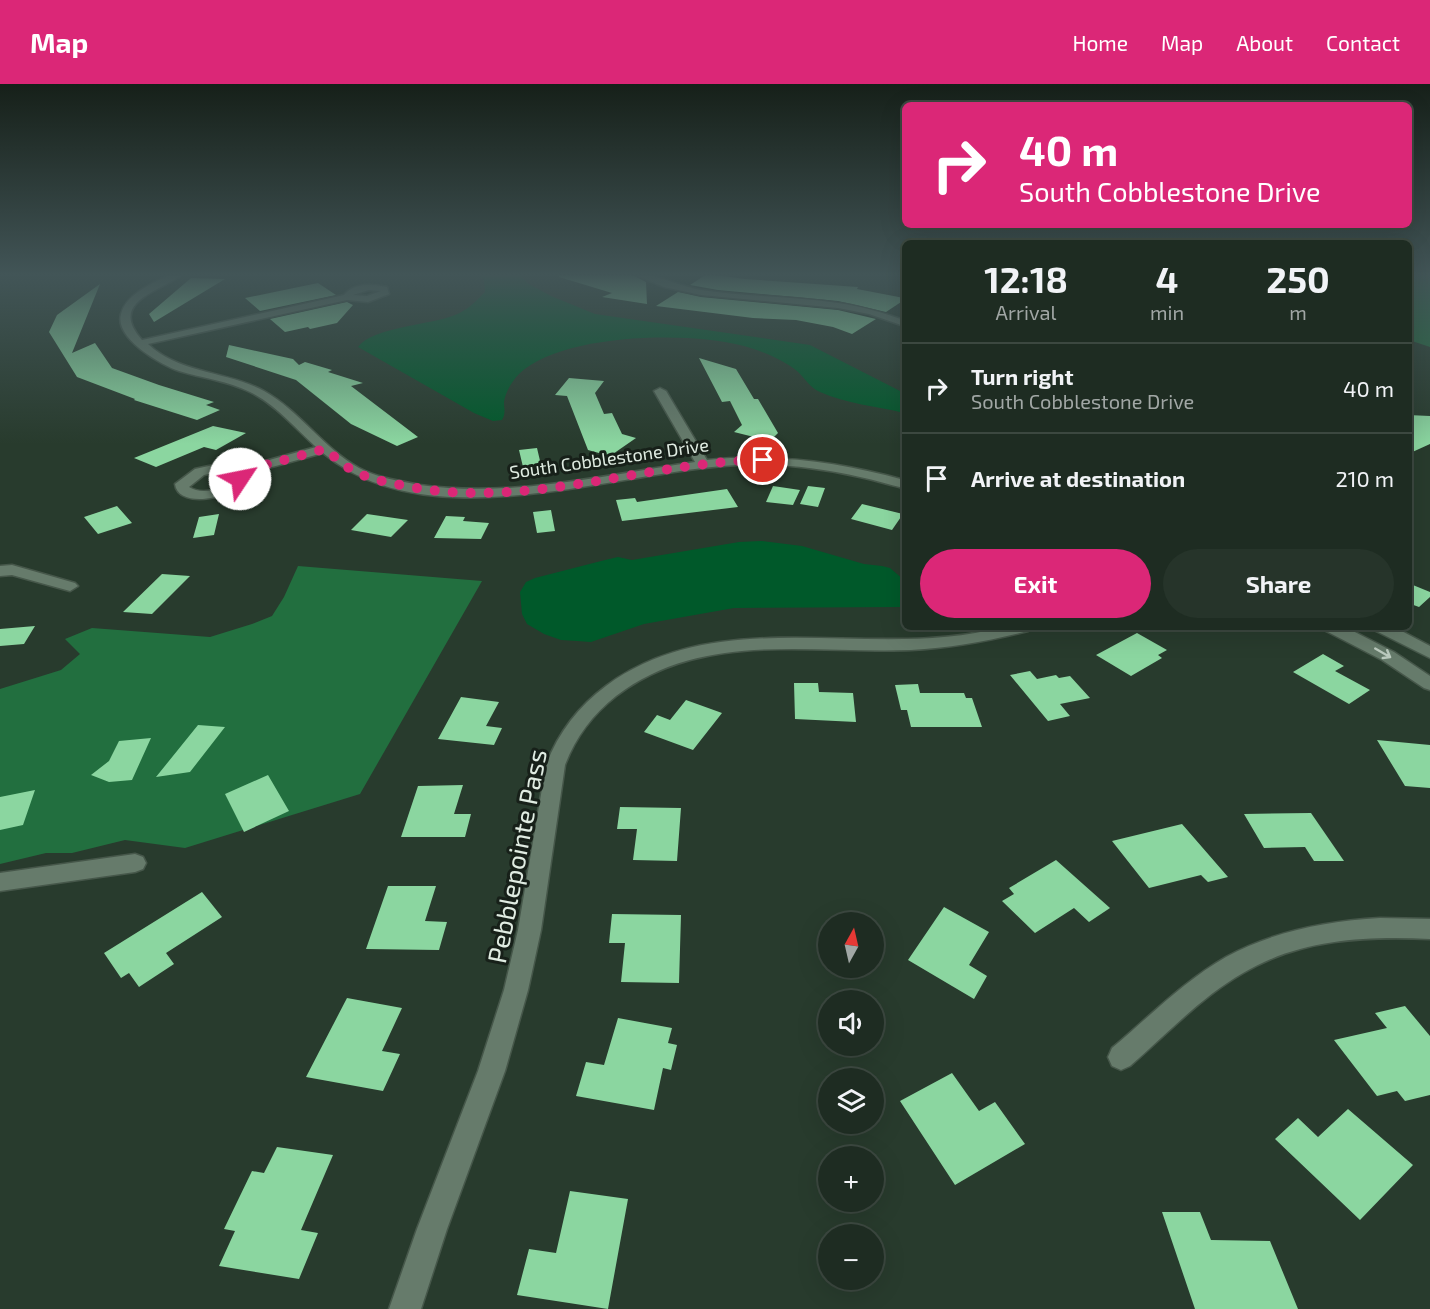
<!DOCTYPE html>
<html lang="en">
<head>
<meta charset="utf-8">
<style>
	:root { --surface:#1e2c22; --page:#26342a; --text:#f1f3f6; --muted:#a1a7a5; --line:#3c4840; --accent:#db2777 }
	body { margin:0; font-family:"Exo 2",sans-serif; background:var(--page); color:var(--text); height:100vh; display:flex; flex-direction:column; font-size:22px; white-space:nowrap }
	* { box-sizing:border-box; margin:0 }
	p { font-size:20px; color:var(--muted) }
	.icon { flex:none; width:33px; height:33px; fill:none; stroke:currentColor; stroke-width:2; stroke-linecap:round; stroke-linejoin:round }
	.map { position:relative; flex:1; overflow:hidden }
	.drawer { position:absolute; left:902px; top:156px; width:510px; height:390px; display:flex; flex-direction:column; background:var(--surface); border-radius:9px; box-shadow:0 6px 24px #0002,0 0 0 2px var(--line) }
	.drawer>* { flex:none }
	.top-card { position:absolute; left:902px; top:18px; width:510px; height:126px; border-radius:9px; box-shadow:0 6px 24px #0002,0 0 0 2px var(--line); background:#db2777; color:#fff; overflow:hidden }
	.needle { width:39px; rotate:8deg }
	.tools { position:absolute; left:818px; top:828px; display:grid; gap:12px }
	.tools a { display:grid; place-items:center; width:66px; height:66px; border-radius:50%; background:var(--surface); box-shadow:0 6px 24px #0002,0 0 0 2px var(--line); font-size:30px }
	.pin { position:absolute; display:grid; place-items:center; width:51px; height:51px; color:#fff; margin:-26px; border:3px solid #fff; border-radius:50%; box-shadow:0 2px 6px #0007 }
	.me { position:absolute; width:66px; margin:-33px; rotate:56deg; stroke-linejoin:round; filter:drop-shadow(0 0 4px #0008) }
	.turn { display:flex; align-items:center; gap:21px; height:126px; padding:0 18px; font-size:27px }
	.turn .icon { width:78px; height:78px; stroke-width:2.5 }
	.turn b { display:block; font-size:42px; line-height:51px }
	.eta { display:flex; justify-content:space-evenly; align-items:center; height:102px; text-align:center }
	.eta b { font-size:36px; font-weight:700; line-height:42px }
	.primary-button { display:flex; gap:12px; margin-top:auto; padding:12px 18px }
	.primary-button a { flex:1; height:69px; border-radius:36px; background:var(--accent); color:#fff; font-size:24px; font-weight:700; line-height:69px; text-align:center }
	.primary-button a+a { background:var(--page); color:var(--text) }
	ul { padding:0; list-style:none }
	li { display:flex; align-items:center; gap:18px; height:90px; padding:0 18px; border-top:2px solid var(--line) }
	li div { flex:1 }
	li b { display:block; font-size:22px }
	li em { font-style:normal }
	header { display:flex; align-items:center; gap:36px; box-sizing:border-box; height:84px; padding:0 30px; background:var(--accent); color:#fff }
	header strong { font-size:28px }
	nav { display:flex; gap:33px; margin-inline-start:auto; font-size:21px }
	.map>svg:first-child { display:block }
	.forest { fill:#226f3f }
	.water { fill:#00592a }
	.building { fill:#8bd6a0 }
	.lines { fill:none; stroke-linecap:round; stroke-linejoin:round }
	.minor-casing { stroke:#46574a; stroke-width:3 }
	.minor { fill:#667b6b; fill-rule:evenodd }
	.oneway { stroke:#bbcabe }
	.route { stroke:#db2777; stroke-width:10; stroke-dasharray:0 18 }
	.labels { text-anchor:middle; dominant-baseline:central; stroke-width:6; stroke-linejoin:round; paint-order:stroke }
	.far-street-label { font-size:18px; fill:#e0ece2; stroke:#172019 }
	.near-street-label { font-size:26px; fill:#e0ece2; stroke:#172019 }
</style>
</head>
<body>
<header>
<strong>Map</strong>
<nav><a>Home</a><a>Map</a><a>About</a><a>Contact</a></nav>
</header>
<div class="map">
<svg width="1430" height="1225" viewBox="0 0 1430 1225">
	<rect width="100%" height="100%" fill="#283b2d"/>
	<!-- forest -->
	<path class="forest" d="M1409,189h21v74l-21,-7z
		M298,482l184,15 -122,213 -175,54 -60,-8 -53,13h-26l-46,11v-175l61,-19 19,-16 -15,-15 27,-11 118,9 42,-13 20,-8 12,-19z"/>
	<!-- water -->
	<path class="water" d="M477,189h40l12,11 22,12 44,18 215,31 94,48v20c-27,-7 -58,-9 -84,-21 -10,-4 -15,-14 -23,-21 -15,-12 -36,-20 -53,-25 -54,-15 -183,-13 -225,28 -7,7 -14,19 -15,28 0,7 2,11 -2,18l-9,1 -19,-8 -116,-66c14,-20 73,-22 97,-32 13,-5 21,-14 30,-23l-1,-12z
		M761,457l41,5 62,18 18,2 8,2 14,12v27l-170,1 -90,16 -53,18 -14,-1 -16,-1 -17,-6 -17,-10 -5,-10 -2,-22 6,-10 9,-4 70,-18 13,-3 14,3 107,-18z"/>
	<!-- building -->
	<path class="building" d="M559,189h70l17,9 1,22 -45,-7 10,-4 -53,-16z
		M707,190l38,5 113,8 -1,2 47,9v2l-18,12 -48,-11 -120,-11 -28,-5z
		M191,194l34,1 -71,43 -5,-8z
		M318,199l18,12 -76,16 -15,-13z
		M100,200l-28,69 23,-10 17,25 47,17 55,17 -8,3 14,5 -23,10 -63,-20 1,-1 -58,-22 -28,-45 8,-17z
		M678,208l23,5 137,13 38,9 -24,15 -19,-7 -37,-7 -43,-2 -97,-12z
		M347,218l6,3 -16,18 -27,6 -2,-2 -23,5 -15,-13z
		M229,261l64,14 6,6 6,-3 27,8 -4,2 35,11 -12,3 67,51 -21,9 -46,-22 -55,-44 -70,-23z
		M699,274l37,11 18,30h4l20,34 -8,8 -36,-9 8,-7 -12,-24 -8,1z
		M569,294l35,3 -9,12 9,21 8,-1 10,21 14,4 -26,18 -22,-6 -21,-54 -12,-1z
		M1408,331l22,1v28l-22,10z
		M213,342l33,7 -30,17 -12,-3 -48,20 -22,-9z
		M537,364l4,17 -18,2 -4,-17z
		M773,402l27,4 -7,15 -27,-3z
		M808,402l17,2 -7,19 -18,-3z
		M727,405l11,18 -116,14 -6,-21 19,-2 2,4z
		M862,420l41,10 -11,16 -41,-11z
		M117,422l15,17 -34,11 -14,-17z
		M551,426l4,21 -18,2 -4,-21z
		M219,430l-5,21 -21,3 6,-21z
		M367,430l41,6 -17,17 -40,-7z
		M446,432l19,1 -2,4 26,2 -8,16 -47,-1z
		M162,490l28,2 -38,38 -29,-2z
		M1408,499l22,9v5l-11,10 -11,-4z
		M35,542l-11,18 -24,2v-17z
		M1137,549l30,17 -9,5 4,3 -31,18 -35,-21z
		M1323,570l21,12 -9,5 35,19 -21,14 -56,-32z
		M1030,587l7,8 19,-4 3,3 11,-2 20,22 -30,6 10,12 -22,5 -38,-46z
		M794,599h24l1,9 34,1 3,29 -61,-3z
		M918,600l2,9h44l2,5h6l10,29h-71l-4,-17h-6l-6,-25z
		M461,613l38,5 -13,24 16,2 -8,17 -56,-6z
		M686,616l36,13 -29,37 -49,-18 13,-17 13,5z
		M198,641l27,2 -35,45 -34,5z
		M151,654l-19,42 -23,2 -18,-7 18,-14 10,-20z
		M1377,656l53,5v43l-25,-2z
		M268,691l21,36 -45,21 -19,-38z
		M463,701l-9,29h17l-6,23h-64l17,-51z
		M35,706l-12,35 -23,5v-33z
		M620,723l61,1 -4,53 -44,-1 4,-31h-20z
		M1311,729l33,48h-30l-9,-14 -41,1 -20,-34z
		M1182,740l46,53 -20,5 -7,-7 -52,13 -37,-47z
		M1056,776l54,48 -21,14 -15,-14 -39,25 -33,-32 12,-7 -5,-6z
		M388,802h48l-11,35 22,1 -8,28 -73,-1z
		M202,808l20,25 -56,36 8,11 -35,23 -10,-14 -8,5 -17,-25z
		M944,823l45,25 -20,33 18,11 -13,23 -66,-39z
		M612,830l69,1 -2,68 -58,-1 4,-39h-16z
		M347,914l55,10 -20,43 18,3 -17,37 -77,-14z
		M1405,922l25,30v59l-25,6 -8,-10 -20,5 -43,-56 53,-12 -12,-15z
		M618,934l54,10 -4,15 9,2 -6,25 -8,-2 -9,42 -78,-14 10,-34 18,3z
		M952,989l27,38 16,-9 30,42 -70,41 -55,-84z
		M1348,1025l65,56 -53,55 -85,-81 23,-21 20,19z
		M277,1063l56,8 -32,75 17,3 -19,46 -80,-13 16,-35 -11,-2 28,-58 12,2z
		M570,1107l58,8 -20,110 -91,-14 12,-46 27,4z
		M1162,1128h38l11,28 59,1 28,68h-103z"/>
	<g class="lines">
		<!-- minor casing -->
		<g class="minor-casing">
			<path id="minor" d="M174,189h10c-23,19 -77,28 -42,67l202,-45c11,-13 28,-11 43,-8l2,7 -21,8 -21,-2 -199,44c32,30 79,27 116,47 36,20 59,57 95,77 19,10 40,13 61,17 92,13 184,-10 275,-23l-41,-71 6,-3 6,3 41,69c68,-7 132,2 197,20v8c-14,-3 -29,-8 -44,-11 -40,-9 -81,-14 -122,-12 -124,6 -308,77 -415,-12l-76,21c-6,24 -69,37 -72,10l20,-15 23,-5 22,4 76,-21c-21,-19 -40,-42 -66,-55 -22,-11 -48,-14 -71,-21 -18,-6 -65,-33 -58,-57 5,-21 36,-33 53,-41zM369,206l12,1 -14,5 -14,-1zM218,388l12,1 4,3c-9,13 -31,20 -45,11l15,-12z
				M631,189c18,-1 49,13 70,17 46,7 92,6 137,13 23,3 45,10 66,17v6l-35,-12 -31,-6 -137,-13 -37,-8z
				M12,481l63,18 3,3 -8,5 -58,-16 -12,1v-10z
				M1003,543h27l-2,4c-39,10 -77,17 -117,19 -100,4 -209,-20 -295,46 -23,18 -41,42 -51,69l-24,165 -13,60 -23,81 -58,158 -26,80h-32l28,-80 61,-158 26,-81 14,-60 28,-165c12,-32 33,-59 60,-79 115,-85 268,-24 397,-59z
				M1324,543h21l49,25 36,24v14l-6,-2 -42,-28 -56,-29z
				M1374,543h20l36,19v12l-54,-27z
				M135,770l8,3 3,6 -3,6 -8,3 -135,19v-18z
				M1380,834l50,1v20c-64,-3 -130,0 -187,34 -42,24 -76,61 -113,93l-9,4 -9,-4 -4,-9 4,-9c37,-31 72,-67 114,-91 48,-26 101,-36 154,-39z"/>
		</g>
		<!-- minor -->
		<use href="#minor" class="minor"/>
	</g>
	<!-- one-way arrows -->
	<defs><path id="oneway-shaft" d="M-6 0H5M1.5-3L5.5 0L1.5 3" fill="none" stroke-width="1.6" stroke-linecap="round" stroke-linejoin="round" transform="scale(1.5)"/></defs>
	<use class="oneway" href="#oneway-shaft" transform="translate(1383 569) rotate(30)"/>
	<!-- sky -->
	<linearGradient id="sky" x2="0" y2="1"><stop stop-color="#162019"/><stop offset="0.53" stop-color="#425557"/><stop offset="1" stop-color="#425557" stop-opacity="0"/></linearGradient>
	<rect width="1430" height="360" fill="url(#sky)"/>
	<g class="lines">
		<!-- route -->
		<path class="route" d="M240,395l-1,-7 86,-23c7,5 13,12 21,17 16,12 36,15 55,19 122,27 241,-23 362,-25"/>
	</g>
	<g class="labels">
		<!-- far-street labels -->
		<g class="far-street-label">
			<text transform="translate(609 374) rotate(-8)">South Cobblestone Drive</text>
		</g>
		<!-- near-street labels -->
		<g class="near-street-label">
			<text transform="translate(516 772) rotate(-79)">Pebblepointe Pass</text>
		</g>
	</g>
</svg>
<div class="tools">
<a><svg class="needle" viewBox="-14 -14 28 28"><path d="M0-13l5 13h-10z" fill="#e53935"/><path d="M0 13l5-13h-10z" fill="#a1a7a5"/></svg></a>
<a><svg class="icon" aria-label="sound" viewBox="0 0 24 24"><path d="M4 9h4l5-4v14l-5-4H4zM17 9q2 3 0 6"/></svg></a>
<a><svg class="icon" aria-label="layers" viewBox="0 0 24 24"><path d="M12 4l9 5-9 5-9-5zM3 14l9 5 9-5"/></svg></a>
<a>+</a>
<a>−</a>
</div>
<div class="pin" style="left:763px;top:376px;background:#d93025"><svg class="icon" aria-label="arrive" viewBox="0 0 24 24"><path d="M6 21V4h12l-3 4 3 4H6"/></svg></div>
<svg class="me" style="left:240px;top:395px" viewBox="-20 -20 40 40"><circle r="19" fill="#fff"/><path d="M0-13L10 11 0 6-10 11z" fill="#db2777"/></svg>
<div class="top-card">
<div class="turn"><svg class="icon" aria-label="right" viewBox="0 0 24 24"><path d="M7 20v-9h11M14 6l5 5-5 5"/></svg><div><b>40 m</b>South Cobblestone Drive</div></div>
</div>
<section class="drawer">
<div class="eta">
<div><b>12:18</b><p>Arrival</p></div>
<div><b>4</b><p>min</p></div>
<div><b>250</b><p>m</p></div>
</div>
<ul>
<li><svg class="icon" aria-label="right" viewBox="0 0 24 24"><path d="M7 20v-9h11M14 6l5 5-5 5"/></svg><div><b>Turn right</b><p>South Cobblestone Drive</p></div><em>40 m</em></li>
<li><svg class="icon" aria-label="arrive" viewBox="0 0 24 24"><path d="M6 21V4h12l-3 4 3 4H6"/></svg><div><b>Arrive at destination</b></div><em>210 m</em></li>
</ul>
<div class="primary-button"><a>Exit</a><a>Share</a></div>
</section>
</div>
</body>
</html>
